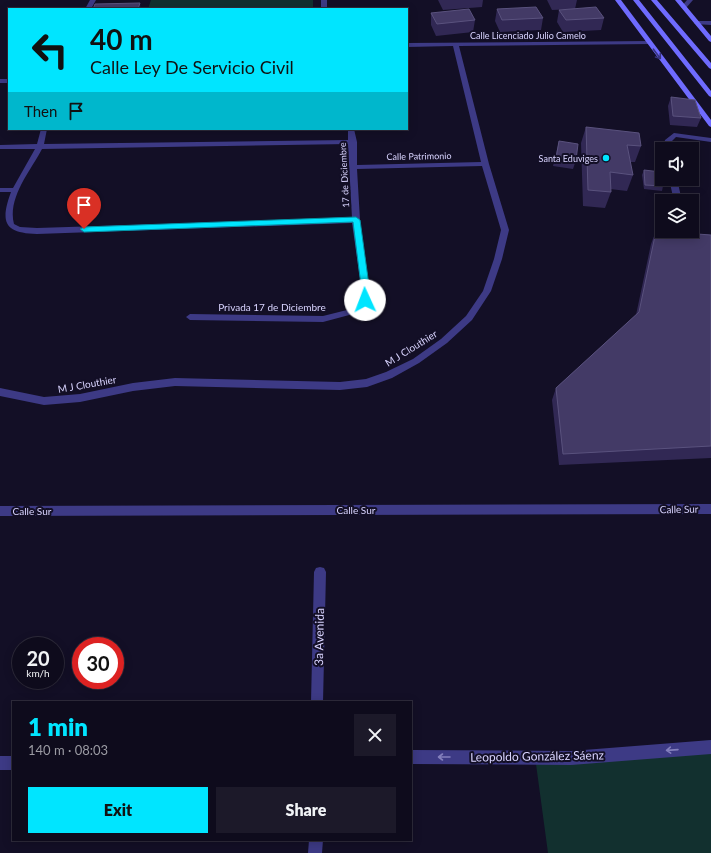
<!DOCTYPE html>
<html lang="en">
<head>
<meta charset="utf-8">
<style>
	:root { --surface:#0e0b1c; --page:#1c1929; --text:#f1f3f6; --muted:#9b9ba3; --line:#2e2b3b; --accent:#00e5ff }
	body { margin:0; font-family:Lato,sans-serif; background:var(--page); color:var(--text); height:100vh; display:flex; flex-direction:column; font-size:15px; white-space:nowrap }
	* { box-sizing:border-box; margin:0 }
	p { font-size:13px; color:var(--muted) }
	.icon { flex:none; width:22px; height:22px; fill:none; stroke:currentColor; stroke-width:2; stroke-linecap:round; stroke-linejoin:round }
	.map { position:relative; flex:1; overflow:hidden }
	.details { position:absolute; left:12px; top:701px; width:400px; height:140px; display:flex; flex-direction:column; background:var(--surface); border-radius:0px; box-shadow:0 2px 10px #0003,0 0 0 1px var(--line) }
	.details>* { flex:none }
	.top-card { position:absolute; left:8px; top:8px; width:400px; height:122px; border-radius:0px; box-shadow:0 2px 10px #0003,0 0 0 1px var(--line); background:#00e5ff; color:#111; overflow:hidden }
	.buttons { position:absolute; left:655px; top:142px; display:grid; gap:8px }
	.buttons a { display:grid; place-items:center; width:44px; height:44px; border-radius:0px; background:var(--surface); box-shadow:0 2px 10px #0003,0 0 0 1px var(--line); font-size:20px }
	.speed { position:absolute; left:12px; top:637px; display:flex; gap:8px; font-size:20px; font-weight:700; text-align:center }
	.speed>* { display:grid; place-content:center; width:52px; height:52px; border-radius:50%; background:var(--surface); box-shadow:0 2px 10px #0003,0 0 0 1px var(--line); line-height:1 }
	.speed small { font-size:10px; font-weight:400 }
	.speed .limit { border:6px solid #d22; background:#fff; color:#111 }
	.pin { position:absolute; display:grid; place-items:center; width:34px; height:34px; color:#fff; margin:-41px -17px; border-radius:50% 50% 50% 0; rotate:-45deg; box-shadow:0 0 4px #0007 }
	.pin .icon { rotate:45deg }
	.me { position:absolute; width:44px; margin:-22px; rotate:358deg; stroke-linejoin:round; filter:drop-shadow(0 0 3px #0008) }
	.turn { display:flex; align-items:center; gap:14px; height:84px; padding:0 16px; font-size:18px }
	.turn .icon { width:52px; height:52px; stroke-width:2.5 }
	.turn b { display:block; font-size:28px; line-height:34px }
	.then { display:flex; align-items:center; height:38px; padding:0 16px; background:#0003; gap:8px; font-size:15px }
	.round { display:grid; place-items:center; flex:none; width:42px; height:42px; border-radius:0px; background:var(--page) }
	.head { display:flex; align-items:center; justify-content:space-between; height:68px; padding:0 16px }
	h1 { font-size:24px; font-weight:800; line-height:30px; color:var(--accent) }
	.button { display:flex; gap:8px; margin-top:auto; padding:8px 16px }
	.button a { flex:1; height:46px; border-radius:0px; background:var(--accent); color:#111; font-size:16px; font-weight:800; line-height:46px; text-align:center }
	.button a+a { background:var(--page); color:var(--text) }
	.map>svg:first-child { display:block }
	.green { fill:#12302f }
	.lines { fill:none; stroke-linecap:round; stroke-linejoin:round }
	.lane { fill:#3d3a85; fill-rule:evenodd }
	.street { fill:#3d3a85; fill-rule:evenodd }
	.secondary { fill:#6f6bff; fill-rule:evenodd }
	.wall { fill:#312854 }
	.shaded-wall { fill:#1d163a }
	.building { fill:#433a66; stroke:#5a527e }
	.oneway { stroke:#38347d }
	.oneway2 { stroke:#837fbc }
	.route { fill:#00e5ff; stroke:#0095a6 }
	.poi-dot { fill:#00e5ff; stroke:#130f26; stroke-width:1.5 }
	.labels { text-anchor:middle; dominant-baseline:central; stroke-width:4; stroke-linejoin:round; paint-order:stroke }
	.far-street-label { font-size:9px; fill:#d9d4ff; stroke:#130f26 }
	.far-poi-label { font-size:9px; fill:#d9d4ff; stroke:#130f26; text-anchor:end }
	.street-label { font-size:10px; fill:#d9d4ff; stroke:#130f26 }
	.near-street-label { font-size:12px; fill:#d9d4ff; stroke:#130f26 }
</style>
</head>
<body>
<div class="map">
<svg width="711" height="853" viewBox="0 0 711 853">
	<rect width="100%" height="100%" fill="#130f26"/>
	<!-- green -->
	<path class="green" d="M151,0h162v9h-165z
		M711,740v113h-163l-12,-89z"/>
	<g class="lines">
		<!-- lane -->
		<path class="lane" d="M674,133l37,5v4l-35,-5 -4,4 -1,8h-8l2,-9z
			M669,179h8l5,22h-8z"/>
		<!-- street -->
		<path class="street" d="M90,0h6l-5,9h-6z
			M321,0h6v9h-6z
			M687,0h6l-7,8h-4l-1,-1z
			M697,21h14v4l-16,-1 -1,-1z
			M649,41l2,1v2l-192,2 30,118 20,66 -7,29 -11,32 -19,29 -25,23 -28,20 -27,15 -25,9 -27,3 -165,-4 -42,5 -53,11 -36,3 -44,-9v-8l44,9 36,-3 53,-11 42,-5 165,4 26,-3 20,-7 27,-13 28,-20 25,-23 17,-25 11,-32 7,-29 -19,-64 -125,3 3,51 10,73 -1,7 -8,10 -8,4 -30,8 -133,-2 -4,-3 4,-3 133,2 24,-6 8,-4 6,-7 1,-6 -10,-70 -315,11c-33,-1 -37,-12 -26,-42h-11v-4h13l22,-39h-35v-4l37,-1 4,-15h6l-3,15 304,-4v-11h6l3,13v23l124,-3 -28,-116 -46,1v-4zM348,144l4,74 -315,10 -17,-1 -6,-3c-7,-26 17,-54 28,-75z
			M0,79h9v4h-9z
			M711,504v10l-711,2v-10z
			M320,567l4,1 2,4 -3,130h-12l3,-130 2,-4z
			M711,740v14l-140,11 -160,-1v-14l160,1z
			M0,756h13v14h-13z
			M309,840h14l-1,13h-14z"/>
		<!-- secondary -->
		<path class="secondary" d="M615,0h6l90,120v7l-2,-1z
			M633,0h6l72,91v6l-2,-1z
			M651,0h6l54,63v6l-2,-1z
			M675,0h6l30,36v6l-2,-1z"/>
	</g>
	<!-- wall -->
	<path class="wall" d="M438,0h45l-1,7 -39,3z
		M547,0h30l-2,9 -23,1z
		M497,9l46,9 -2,12 -41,2 -5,-11z
		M559,10l45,8 -3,12 -38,2 -6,-10z
		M431,13l44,7 -2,12 -37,4 -5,-11z
		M671,97l30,21 -4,9 -27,-2 -2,-19z
		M586,127l55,19 -6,16h-5l3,13 -6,16 -17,-2 1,3 -6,16 -22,-2 -2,-63z
		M559,141l17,19 -3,9 -20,-3z
		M644,170l19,16 -1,5 -18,-2 -2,-14z
		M656,231l55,4v223l-152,7 -7,-65 4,-12 80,-73 15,-71z"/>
	<!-- shaded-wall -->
	<path class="shaded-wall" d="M140,3l1,6h-3z"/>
	<!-- building -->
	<path class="building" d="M140,3l-2,6h-45l2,-5z
		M536,7l7,11 -41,2 -5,-11z
		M596,7l8,11 -38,2 -7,-10z
		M469,9l6,11 -38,4 -6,-11z
		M671,97l24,3 6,18 -28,-2z
		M586,127l53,6 2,13 -14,-1 6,30 -23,-3 1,20 -23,-2z
		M559,141l19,3 -2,16 -20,-2z
		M644,170l17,2 2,14 -18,-1z
		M656,231l55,4v211l-148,8 -7,-66 83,-76z"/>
	<!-- one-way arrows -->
	<defs><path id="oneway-shaft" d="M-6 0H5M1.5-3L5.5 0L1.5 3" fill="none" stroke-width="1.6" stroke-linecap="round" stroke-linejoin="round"/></defs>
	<use class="oneway" href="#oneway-shaft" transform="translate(657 54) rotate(53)"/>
	<g class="oneway2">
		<use href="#oneway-shaft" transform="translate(672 750) rotate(176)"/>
		<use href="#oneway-shaft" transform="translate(444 757) rotate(-180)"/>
	</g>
	<!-- route -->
	<path class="route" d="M356,217l4,3 10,73 -1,7 -4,2 -4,-2 1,-7 -9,-71 -269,10 -4,-3 4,-2z"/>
	<!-- markers -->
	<circle class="poi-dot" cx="606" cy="158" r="4"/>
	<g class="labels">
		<!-- far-street labels -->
		<g class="far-street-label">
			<text x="528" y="35">Calle Licenciado Julio Camelo</text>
			<text transform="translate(419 156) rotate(-1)">Calle Patrimonio</text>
			<text transform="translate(344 175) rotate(-93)">17 de Diciembre</text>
		</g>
		<!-- far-poi labels -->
		<g class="far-poi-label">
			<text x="598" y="158">Santa Eduviges</text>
		</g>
		<!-- street labels -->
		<g class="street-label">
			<text x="272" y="307">Privada 17 de Diciembre</text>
			<text transform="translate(411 348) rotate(-32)">M J Clouthier</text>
			<text transform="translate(87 384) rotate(-10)">M J Clouthier</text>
			<text transform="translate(679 509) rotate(-1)">Calle Sur</text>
			<text x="356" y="510">Calle Sur</text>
			<text x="32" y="511">Calle Sur</text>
		</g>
		<!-- near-street labels -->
		<g class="near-street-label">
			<text transform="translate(319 637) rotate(-89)">3a Avenida</text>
			<text transform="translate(537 756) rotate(-1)">Leopoldo González Sáenz</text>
		</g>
	</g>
</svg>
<div class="buttons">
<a><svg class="icon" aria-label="sound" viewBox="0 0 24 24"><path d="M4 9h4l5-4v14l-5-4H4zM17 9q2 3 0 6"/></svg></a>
<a><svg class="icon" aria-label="layers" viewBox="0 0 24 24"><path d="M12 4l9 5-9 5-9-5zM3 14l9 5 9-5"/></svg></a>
</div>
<div class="speed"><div>20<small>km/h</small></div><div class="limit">30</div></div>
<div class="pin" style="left:84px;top:229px;background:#d93025"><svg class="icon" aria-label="arrive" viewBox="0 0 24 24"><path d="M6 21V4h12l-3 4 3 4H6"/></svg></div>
<svg class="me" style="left:365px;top:300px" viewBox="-20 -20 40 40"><circle r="19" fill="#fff"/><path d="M0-13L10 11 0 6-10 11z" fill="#00e5ff"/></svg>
<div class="top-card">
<div class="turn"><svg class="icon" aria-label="left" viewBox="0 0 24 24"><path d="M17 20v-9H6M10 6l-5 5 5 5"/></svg><div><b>40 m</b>Calle Ley De Servicio Civil</div></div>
<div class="then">Then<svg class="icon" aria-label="arrive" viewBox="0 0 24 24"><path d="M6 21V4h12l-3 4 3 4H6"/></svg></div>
</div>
<section class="details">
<div class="head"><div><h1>1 min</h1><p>140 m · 08:03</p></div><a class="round"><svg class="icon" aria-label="close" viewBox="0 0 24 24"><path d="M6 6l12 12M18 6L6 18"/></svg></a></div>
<div class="button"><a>Exit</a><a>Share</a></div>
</section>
</div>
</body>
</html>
